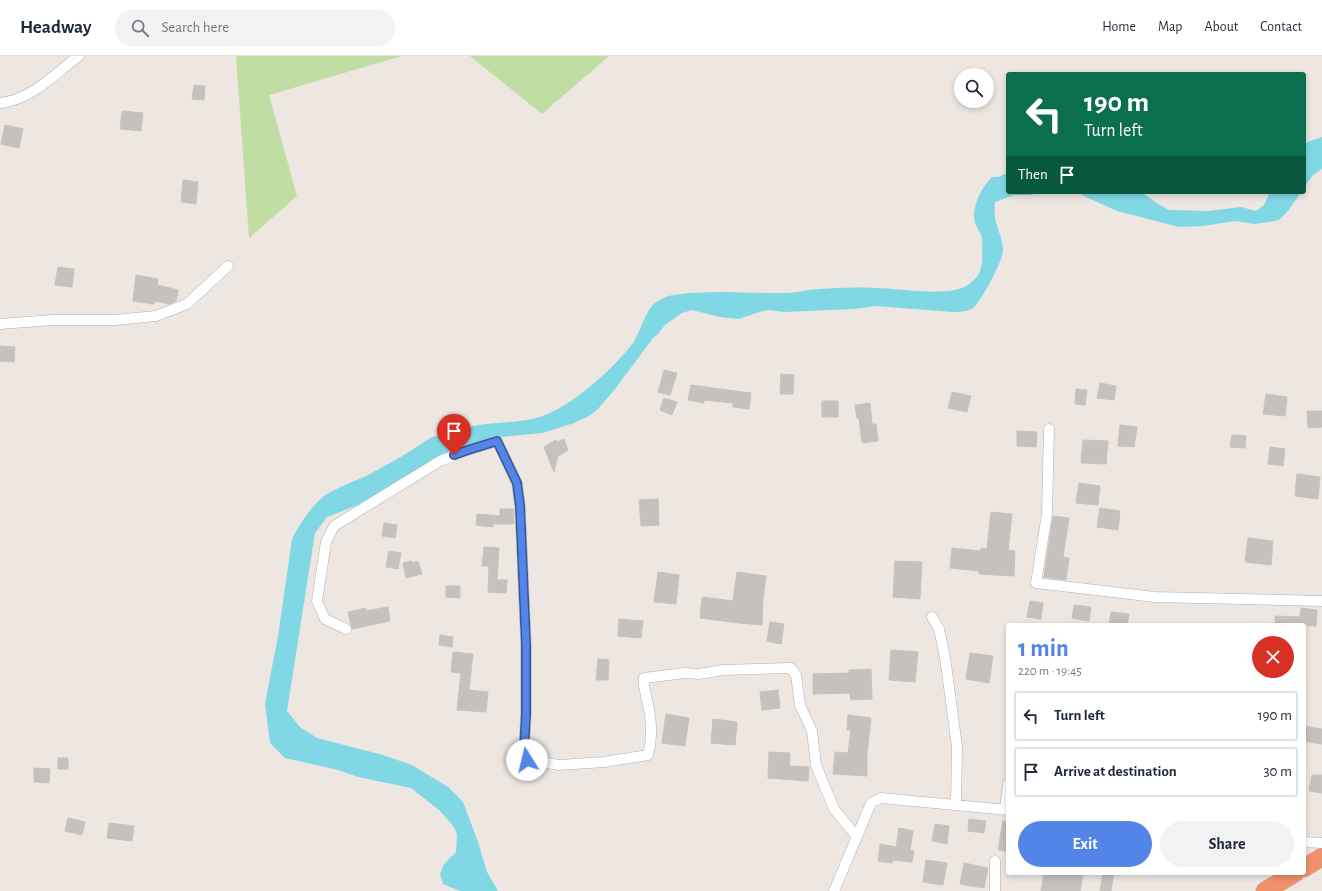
<!DOCTYPE html>
<html lang="en">
<head>
<meta charset="utf-8">
<style>
	:root { --surface:#fff; --page:#f2f2f3; --text:#1f2937; --muted:#747a83; --line:#e0e1e3; --accent:#5385e8 }
	body { margin:0; font-family:"Alegreya Sans",sans-serif; background:var(--page); color:var(--text); height:100vh; display:flex; flex-direction:column; font-size:15px; white-space:nowrap }
	* { box-sizing:border-box; margin:0 }
	p { font-size:13px; color:var(--muted) }
	.icon { flex:none; width:22px; height:22px; fill:none; stroke:currentColor; stroke-width:2; stroke-linecap:round; stroke-linejoin:round }
	.map { position:relative; flex:1; overflow:hidden }
	.drawer { position:absolute; left:1006px; top:567px; width:300px; height:252px; display:flex; flex-direction:column; background:var(--surface); border-radius:4px; box-shadow:0 2px 6px #0003 }
	.drawer>* { flex:none }
	.banner { position:absolute; left:1006px; top:16px; width:300px; height:122px; border-radius:4px; box-shadow:0 2px 6px #0003; background:#0b6e4f; color:#fff; overflow:hidden }
	.tools { position:absolute; left:954px; top:12px; display:grid; gap:8px }
	.tools a { display:grid; place-items:center; width:40px; height:40px; border-radius:50%; background:var(--surface); box-shadow:0 2px 6px #0003; font-size:20px }
	.pin { position:absolute; display:grid; place-items:center; width:34px; height:34px; color:#fff; margin:-41px -17px; border-radius:50% 50% 50% 0; rotate:-45deg; box-shadow:0 0 4px #0007 }
	.pin .icon { rotate:45deg }
	.me { position:absolute; width:44px; margin:-22px; rotate:351deg; stroke-linejoin:round; filter:drop-shadow(0 0 3px #0008) }
	.turn { display:flex; align-items:center; gap:14px; height:84px; padding:0 12px; font-size:18px }
	.turn .icon { width:52px; height:52px; stroke-width:2.5 }
	.turn b { display:block; font-size:28px; line-height:34px }
	.then { display:flex; align-items:center; height:38px; padding:0 12px; background:#0003; gap:8px; font-size:15px }
	.round { display:grid; place-items:center; flex:none; width:42px; height:42px; border-radius:21px; background:var(--page) }
	.summary { display:flex; align-items:center; justify-content:space-between; height:68px; padding:0 12px }
	h1 { font-size:24px; font-weight:600; line-height:30px; color:var(--accent) }
	.button { display:flex; gap:8px; margin-top:auto; padding:8px 12px }
	.button a { flex:1; height:46px; border-radius:24px; background:var(--accent); color:#fff; font-size:16px; font-weight:600; line-height:46px; text-align:center }
	.button a+a { background:var(--page); color:var(--text) }
	ul { padding:0; list-style:none }
	li { display:flex; align-items:center; gap:12px; height:50px; margin:0 8px 6px; padding:0 4px; border:2px solid var(--line); border-radius:4px }
	li div { flex:1 }
	li b { display:block; font-size:15px }
	li em { font-style:normal }
	header { display:flex; align-items:center; gap:24px; box-sizing:border-box; height:56px; padding:0 20px; background:var(--surface); border-bottom:1px solid var(--line) }
	header strong { font-size:19px }
	nav { display:flex; gap:22px; margin-inline-start:auto; font-size:14px }
	.search { width:280px; height:36px; background:var(--page); display:flex; align-items:center; gap:10px; box-sizing:border-box; padding:0 14px; border-radius:22px; color:var(--muted); font-size:15px }
	.map>svg:first-child { display:block }
	.green { fill:#c0dda4 }
	.water { fill:#80d8e4 }
	.building { fill:#c6c1bc; stroke:#c9c2bb }
	.lines { fill:none; stroke-linecap:round; stroke-linejoin:round }
	.street-casing { stroke:#aeb1b8; stroke-width:11 }
	.highway-casing { stroke:#c4c4c4; stroke-width:19 }
	.street { stroke:#fff; stroke-width:10 }
	.highway { stroke:#ef906b; stroke-width:18 }
	.route-casing { stroke:#365697; stroke-width:10 }
	.route { stroke:#5385e8; stroke-width:7 }
</style>
</head>
<body>
<header>
<strong>Headway</strong>
<div class="search"><svg class="icon" aria-label="search" viewBox="0 0 24 24"><circle cx="10" cy="10" r="6"/><path d="M15 15l6 6"/></svg>Search here</div>
<nav><a>Home</a><a>Map</a><a>About</a><a>Contact</a></nav>
</header>
<div class="map">
<svg width="1322" height="835" viewBox="0 0 1322 835">
	<rect width="100%" height="100%" fill="#ede6e1"/>
	<!-- green -->
	<path class="green" d="M236,0h166l-133,39 28,101 -48,42z
		M470,0h139l-67,58z"/>
	<!-- water -->
	<path class="water" d="M1322,81v32l-9,6 -9,12v-43l6,-3z
		M1008,117v19h40l-18,3h-16l-19,7c0,5 -1,11 0,16 2,11 8,21 8,33 0,9 -22,51 -30,57 -5,4 -14,4 -21,4l-76,-6 -22,3 -70,3 -15,-2 -10,2 -20,7 -19,-2 -28,-7 -10,3 -17,12 -8,10 -4,3 -38,51 -18,21 -8,6 -15,7 -31,10 -42,4 -62,19 -81,49 -31,12 -12,16 -28,178 13,16 17,11 66,17 29,10 36,22 15,15 15,40 9,30 11,19h-38l-17,-7 -3,-10 4,-10 12,-12 1,-16 -1,-5 -2,-4 -15,-17 -28,-22 -53,-11 -20,-7 -53,-12 -15,-15 -5,-39 13,-68 14,-97c8,-16 18,-31 32,-43 13,-9 30,-14 44,-21 16,-9 32,-17 47,-27 5,-3 10,-7 15,-10 10,-4 32,-9 43,-12 25,-5 51,-2 75,-12 29,-13 66,-46 85,-71 7,-11 11,-27 18,-36 6,-7 15,-11 23,-12 37,-6 75,-1 112,-2 8,0 15,-2 22,-3 22,-2 46,-3 67,-2 24,0 74,10 93,-3 14,-10 15,-20 14,-35 0,-4 1,-9 0,-13 -3,-8 -8,-12 -8,-21 0,-14 8,-29 18,-39h6z
		M1079,136h62l19,13 9,5 39,1 33,-4 15,4 8,-6 6,-13h31l-13,19 -8,8 -5,2 -20,3 -20,-3 -32,5 -24,1 -62,-16 -33,-15z"/>
	<!-- building -->
	<path class="building" d="M194,29l11,1 -1,14 -12,-1z
		M122,55l21,2 -2,18 -21,-2z
		M5,69l18,4 -4,19 -18,-4z
		M183,124l15,2 -2,22 -15,-2z
		M58,211l16,2 -2,18 -17,-2z
		M136,219l22,4 -1,6 21,5 -2,11 -7,3 -14,-3 -1,3 -21,-3z
		M0,290l15,1 -1,15 -14,-1z
		M664,314l13,3 -7,22 -12,-3z
		M781,318l13,1 -1,19h-13z
		M1100,327l16,3 -2,14 -17,-2z
		M691,329l60,8 -2,16 -16,-2v-4l-29,-3v3l-16,-3z
		M1076,333l11,1 -2,15 -10,-1z
		M952,336l19,4 -4,16 -19,-4z
		M1266,338l21,3 -2,19 -22,-2z
		M664,342l13,4 -5,13 -12,-5z
		M822,345h16v16h-16z
		M870,347l2,21h4l2,17 -16,2 -3,-25h-2l-2,-13z
		M1307,355h15v16l-14,1z
		M1120,369l17,2 -3,20 -16,-1z
		M1017,375l20,1 -1,15 -19,-1z
		M1232,379l14,1 -1,12 -15,-1z
		M564,383l4,11 -10,6 -4,16 -10,-25 12,-7 1,2z
		M1083,384l25,1 -2,23 -25,-1z
		M1270,391l15,2 -2,17 -15,-2z
		M1297,418l23,3 -2,22 -23,-3z
		M1079,427l21,3 -2,19 -22,-2z
		M658,443l1,26 -18,1 -2,-26z
		M1100,452l20,3 -2,19 -21,-3z
		M500,453h14v15h-21v3l-17,-2 1,-11 23,2z
		M991,456l21,2 -4,36 7,1 -1,25 -35,-2v-3l-29,-3 2,-20 29,3v-3l6,1z
		M1053,460l16,2 -6,39 6,1 -3,22 -22,-3z
		M384,467l13,2 -2,13 -13,-2z
		M1248,482l25,3 -2,24 -26,-3z
		M484,491l15,1 -2,32h10l-1,13 -18,-1 1,-26h-7z
		M389,495l12,2 -3,16 -12,-2z
		M412,505v2l6,-2 4,13 -16,4 -3,-15z
		M895,505l27,1 -2,37 -27,-2z
		M658,516l21,3 -3,29 -22,-2z
		M737,516l29,4 -3,23 -1,26 -23,-2 -39,-5 2,-21 31,4z
		M446,530h14v12l-14,-1z
		M1030,545l13,2 -2,16 -14,-2z
		M1074,549l17,2 -2,14 -17,-3z
		M388,551l2,14 -38,8 -4,-17 18,-4v3z
		M1301,552l16,2 -1,16 -41,-1v-9l25,1z
		M1111,556l18,2 -2,11h-18z
		M619,563l24,2 -2,17 -23,-2z
		M770,566l14,2 -3,20 -14,-3z
		M440,579l13,2 -1,10 -13,-2z
		M891,594l27,2 -3,30 -26,-2z
		M453,596l20,2 -4,36 19,2 -2,20 -29,-2 4,-37 -10,-1z
		M970,597l23,3 -4,27 -23,-4z
		M598,603l11,1 -1,20h-12z
		M871,613l1,30 -21,1 -1,-7 -37,1v-20l36,-1v-3z
		M778,634l2,18 -18,2 -2,-18z
		M666,658l23,4 -4,28 -23,-3z
		M848,659l23,3 -4,36v22l-34,-2 2,-22 13,1 3,-23h-4z
		M713,663l24,3 -2,23 -24,-2z
		M1304,670l18,3v15l-18,-3z
		M769,696l21,1 -1,13 20,1 -1,14 -40,-3z
		M58,702h10v11h-10z
		M34,712l16,1 -1,14 -15,-1z
		M1312,719h10v18l-13,-2z
		M68,762l17,4 -3,13 -17,-4z
		M969,763l17,2 -2,12 -16,-2z
		M1003,765h5v30l-10,-1z
		M109,767l25,3 -2,15 -25,-3z
		M935,768l14,2 -2,18 -15,-3z
		M899,772l14,3 -3,19 4,1 -2,11 -19,-2 -1,3 -14,-2 2,-17 16,3z
		M926,804l21,3 -4,22 -20,-3z
		M964,807l24,5 -4,20 -24,-4z
		M1044,817h39l-3,18h-39z
		M1103,817h11l-3,18h-11z"/>
	<g class="lines">
		<!-- street casing -->
		<g class="street-casing">
			<path id="street" d="M0,47c32,-3 54,-29 79,-47
				M0,268l53,-4h62l41,-4 31,-12 41,-38
				M1049,373l-2,85 -11,69 119,14 167,4
				M932,561l7,12 6,28 12,90 -1,58
				M346,573l-21,-10 -8,-18 9,-59 8,-16 106,-65 28,-11 29,-9 20,42 3,23 6,138v70l-2,36 3,10 32,5 45,-3 44,-7c5,-18 3,-40 -2,-59 -1,-6 -3,-11 -2,-18l41,-5 14,1 24,-4 68,-2 5,7 4,30 12,26 4,34 18,44 23,28
				M1005,753l3,-25
				M1304,786l18,1
				M834,835l37,-88 10,-5 127,12
				M995,835v-30"/>
		</g>
		<!-- highway casing -->
		<g class="highway-casing">
			<path id="highway" d="M1304,812l18,-11
				M1265,835l30,-18"/>
		</g>
		<!-- street -->
		<use href="#street" class="street"/>
		<!-- highway -->
		<use href="#highway" class="highway"/>
	</g>
	<g class="lines">
		<!-- route casing -->
		<g class="route-casing">
			<path id="route" d="M454,399l14,-5 29,-9 20,42 3,23 6,138v70l-2,36 3,10"/>
		</g>
		<!-- route -->
		<use href="#route" class="route"/>
	</g>
</svg>
<div class="tools">
<a><svg class="icon" aria-label="search" viewBox="0 0 24 24"><circle cx="10" cy="10" r="6"/><path d="M15 15l6 6"/></svg></a>
</div>
<div class="pin" style="left:454px;top:399px;background:#d93025"><svg class="icon" aria-label="arrive" viewBox="0 0 24 24"><path d="M6 21V4h12l-3 4 3 4H6"/></svg></div>
<svg class="me" style="left:527px;top:704px" viewBox="-20 -20 40 40"><circle r="19" fill="#fff"/><path d="M0-13L10 11 0 6-10 11z" fill="#5385e8"/></svg>
<div class="banner">
<div class="turn"><svg class="icon" aria-label="left" viewBox="0 0 24 24"><path d="M17 20v-9H6M10 6l-5 5 5 5"/></svg><div><b>190 m</b>Turn left</div></div>
<div class="then">Then<svg class="icon" aria-label="arrive" viewBox="0 0 24 24"><path d="M6 21V4h12l-3 4 3 4H6"/></svg></div>
</div>
<section class="drawer">
<div class="summary"><div><h1>1 min</h1><p>220 m · 19:45</p></div><a class="round" style="background:#d93025;color:#fff"><svg class="icon" aria-label="close" viewBox="0 0 24 24"><path d="M6 6l12 12M18 6L6 18"/></svg></a></div>
<ul>
<li><svg class="icon" aria-label="left" viewBox="0 0 24 24"><path d="M17 20v-9H6M10 6l-5 5 5 5"/></svg><div><b>Turn left</b></div><em>190 m</em></li>
<li><svg class="icon" aria-label="arrive" viewBox="0 0 24 24"><path d="M6 21V4h12l-3 4 3 4H6"/></svg><div><b>Arrive at destination</b></div><em>30 m</em></li>
</ul>
<div class="button"><a>Exit</a><a>Share</a></div>
</section>
</div>
</body>
</html>
